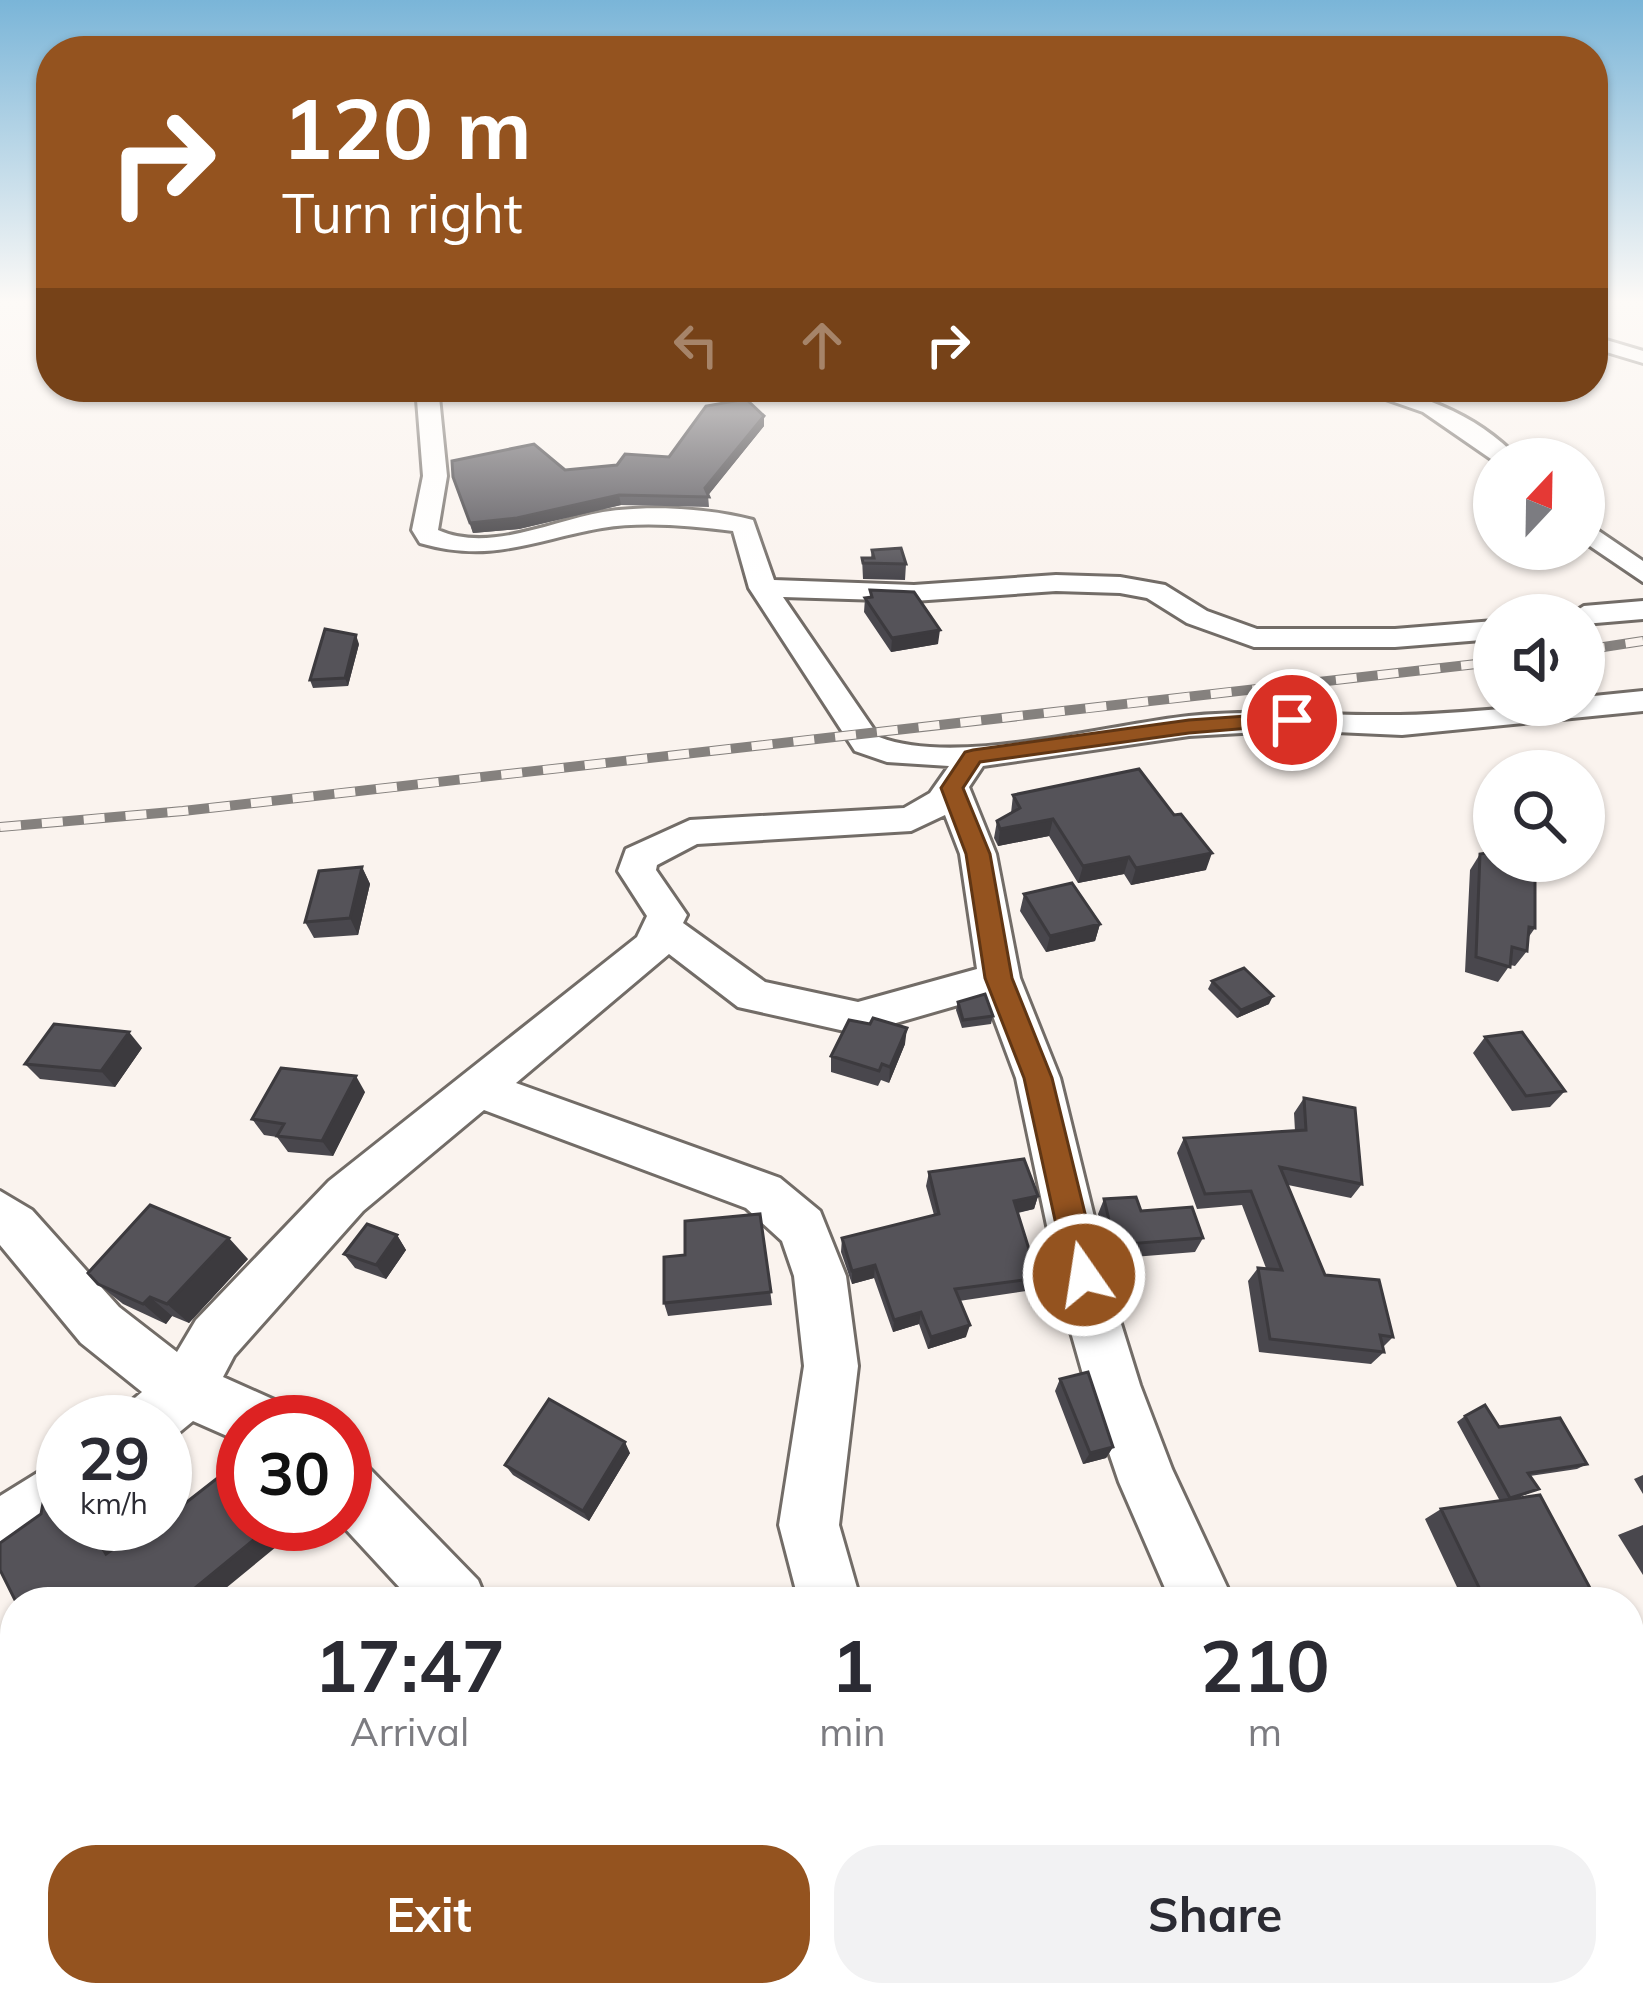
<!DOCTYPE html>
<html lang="en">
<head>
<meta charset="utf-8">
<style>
	:root { --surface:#fff; --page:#f2f2f3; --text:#2b2b33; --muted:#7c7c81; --accent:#94531f }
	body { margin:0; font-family:Mulish,sans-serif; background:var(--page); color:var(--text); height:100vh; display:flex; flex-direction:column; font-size:45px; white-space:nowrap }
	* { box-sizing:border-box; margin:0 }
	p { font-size:39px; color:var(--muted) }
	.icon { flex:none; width:66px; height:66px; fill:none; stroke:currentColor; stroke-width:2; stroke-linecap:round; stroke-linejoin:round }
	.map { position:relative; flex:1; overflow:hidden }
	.drawer { position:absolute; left:0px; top:1587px; width:1644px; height:420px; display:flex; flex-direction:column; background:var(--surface); border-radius:48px 48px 0 0; box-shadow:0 3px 9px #0004 }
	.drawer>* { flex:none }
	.banner { position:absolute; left:36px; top:36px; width:1572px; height:366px; border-radius:48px; box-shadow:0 3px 9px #0004; background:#94531f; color:#fff; overflow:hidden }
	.needle { width:78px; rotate:22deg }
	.controls { position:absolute; left:1473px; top:438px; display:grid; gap:24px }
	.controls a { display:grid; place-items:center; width:132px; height:132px; border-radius:50%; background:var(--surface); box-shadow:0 3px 9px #0004; font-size:60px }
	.speed { position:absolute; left:36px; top:1395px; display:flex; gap:24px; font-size:60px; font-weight:700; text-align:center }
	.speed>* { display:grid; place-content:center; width:156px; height:156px; border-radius:50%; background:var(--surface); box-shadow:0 3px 9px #0004; line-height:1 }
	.speed small { font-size:30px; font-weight:400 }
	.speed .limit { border:18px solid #d22; background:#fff; color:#111 }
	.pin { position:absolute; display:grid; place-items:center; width:102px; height:102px; color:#fff; margin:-51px; border:6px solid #fff; border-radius:50%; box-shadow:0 3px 12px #0007 }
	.me { position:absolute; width:132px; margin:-66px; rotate:347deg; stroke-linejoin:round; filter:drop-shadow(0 0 9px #0008) }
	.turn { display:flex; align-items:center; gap:42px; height:252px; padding:0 48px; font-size:54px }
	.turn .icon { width:156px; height:156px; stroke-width:2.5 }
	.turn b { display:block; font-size:84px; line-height:102px }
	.lanes { display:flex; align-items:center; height:114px; padding:0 48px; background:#0003; justify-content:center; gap:60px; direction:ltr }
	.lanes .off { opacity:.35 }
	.eta { display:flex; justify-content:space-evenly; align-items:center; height:204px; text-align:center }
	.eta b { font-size:72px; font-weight:700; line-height:84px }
	.cta { display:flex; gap:24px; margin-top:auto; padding:24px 48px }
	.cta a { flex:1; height:138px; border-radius:48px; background:var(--accent); color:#fff; font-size:48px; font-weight:700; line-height:138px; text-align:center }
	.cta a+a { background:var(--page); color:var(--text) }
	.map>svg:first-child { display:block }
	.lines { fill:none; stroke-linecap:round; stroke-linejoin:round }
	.minor-casing { stroke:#726c67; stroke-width:6 }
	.minor { fill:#fff; fill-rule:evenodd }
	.rail-casing { stroke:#85817e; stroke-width:10 }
	.rail { stroke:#faf3ee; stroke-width:8; stroke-dasharray:21; stroke-linecap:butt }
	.wall { fill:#49474d }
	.shaded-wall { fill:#3c3a3e }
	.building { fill:#555359; stroke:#3c3a3e; stroke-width:3 }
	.route { fill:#94531f; stroke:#603614; stroke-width:3 }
</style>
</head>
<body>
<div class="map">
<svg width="1643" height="2007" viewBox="0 0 1643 2007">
	<rect width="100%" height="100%" fill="#faf3ee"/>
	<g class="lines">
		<!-- minor casing -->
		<g class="minor-casing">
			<path id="minor" d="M1593,336l50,15v12l-50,-15z
				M416,387h22l9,89 -9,54c51,23 113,-9 165,-18 47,-7 104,-4 150,8l21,60 140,5 142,-10 64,2 45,8 42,26 50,18h138l99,-8v18l-99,8h-141l-67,-24 -40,-25 -27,-5 -64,-2 -142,10 -131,-4 96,140c77,30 226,-12 310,-21 71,-7 140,0 211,-1 62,-1 122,-10 184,-10v-8l59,-6v20l-241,24 -110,-5 -103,6 -206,30 -14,21 27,67 24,124 40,100 57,233 23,74 32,84 62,133h-63l-52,-120 -33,-97 -21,-74 -49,-233 -30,-81 -128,37 -120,-27 -69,-53 -153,129 264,95 40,33 26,65 12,90 -19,159 22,77h-62l-20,-77 25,-159 -10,-90 -12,-35 -36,-33 -262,-98 -121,101 -129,145 -11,21 56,25 8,20h-44v21l-50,-22 -28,23v-22h-43l8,-20 12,-10 -61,-49 -81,-98v-54l32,19 87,97 58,45 19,-32 133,-139 308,-244 10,-21 -29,-45 8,-22 64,-29 214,-12 26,-15 19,-27 -62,-4 -32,-11 -106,-163 -16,-57c-42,-5 -88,-10 -131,-3 -69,12 -110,36 -182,15l-8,-13 11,-54zM945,815l15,39 17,115 -119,33 -93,-20 -82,-59 4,-8 -31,-45 1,-5 40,-21 214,-13z
				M1351,387c61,0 126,27 168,72l-25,2 -71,-49z
				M1584,521l59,40v21l-59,-40z
				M1643,601v18l-59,5v-9h-14l14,-9z
				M63,1457v65l-42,31 -21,9v-66z
				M345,1457l21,8 112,115 9,22h-74l-72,-78h4z
				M1340,1992h107l6,15h-106z"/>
		</g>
		<!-- minor -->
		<use href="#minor" class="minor"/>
		<!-- rail casing -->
		<g class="rail-casing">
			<path id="rail" d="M1584,650l59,-9
				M0,827l183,-16 1311,-149"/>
		</g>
		<!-- rail -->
		<use href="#rail" class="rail"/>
	</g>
	<!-- wall -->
	<path class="wall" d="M121,387h30v7z
		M764,416v10l-56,69 1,12 -88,-2 -102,24 -46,4 -20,-56 112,-7 52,-5 52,-8z
		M872,550l34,14 -1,16 -42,-1 -1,-21h9z
		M870,590l68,54 -47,8 -27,-40 1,-14 5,-1z
		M359,644l-11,42 -35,2 -3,-8z
		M1013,795l193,75 -75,15 -7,-11 -46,9 -29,-47 -51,10 -4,-8 3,-17 14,-8z
		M1480,854l55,74 -7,10 -1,13 -12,15 -5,-1 -12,17 -33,-10 5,-102z
		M362,867l8,17 -12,51 -44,3 -9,-16z
		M1024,894l76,30 -5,17 -49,11 -26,-41z
		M1212,981l57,23 -32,14 -29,-29z
		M958,1002l35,14 -2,8 -29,4 -6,-18z
		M1485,1037l80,54 -15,16 -38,4 -39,-58z
		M905,1044l-16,39 -8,-3 -3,6 -47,-14v-16z
		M142,1048l-27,39 -75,-8 -15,-15z
		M365,1092l-32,64 -45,-4 -11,-15 -13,-2 -12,-16z
		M1304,1098l58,86 -11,14 -63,-13 37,90 68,62 -10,10 1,5 -13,12 -112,-12 -11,-71 10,-13h8l-24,-63 -45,4 -20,-56 7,-15 111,-7 -1,-18z
		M929,1172l109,24 -4,13 -16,4 20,65 -5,12 -74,11 7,36 -38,12 -9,-25 -26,8 -19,-54 -22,6 -11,-32 1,-14 92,-23 -8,-29z
		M1104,1199l37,12 62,27 -8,14 -86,7 -11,-45z
		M760,1214l12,91 -104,11 -4,-13 21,-48z
		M397,1235l9,15 -20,29 -31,-11 -11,-14z
		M248,1259l-59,64 -17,-7 -6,8 -43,-20 -25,-20z
		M1060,1379l53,68 -7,11 -23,6 -28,-73z
		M1465,1416l34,11 88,37 -10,5 -47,7 9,13 -22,9 77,104h-130l-39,-83 16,-10 59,-8 -43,-79z
		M630,1453l-41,68 -76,-46 -8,-10z
		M1643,1475v19l-9,-15z
		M1643,1525v50l-25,-40z
		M1643,1929v38l-8,-13 -6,2v-19z"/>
	<!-- shaded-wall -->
	<path class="shaded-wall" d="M764,416v10l-58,72 -1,-10z
		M619,495l2,10 -102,24 -46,4 -3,-10z
		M940,630l-2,14 -47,8 1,-14z
		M356,635l3,9 -11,42 -3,-8z
		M1053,819l-4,17 -51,10 2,-17z
		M1212,853l-6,17 -75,15 5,-17z
		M1129,857l-5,17 -46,9 5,-17z
		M362,867l8,17 -12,51 -8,-17z
		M1100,924l-5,17 -49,11 4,-16z
		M1273,996l-4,8 -32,14 4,-8z
		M907,1028l-2,16 -16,39 1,-16z
		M129,1032l13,16 -27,39 -14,-16z
		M356,1076l9,16 -32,64 -11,-15z
		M1038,1196l-4,13 -24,5 4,-13z
		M397,1235l9,15 -20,29 -10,-14z
		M229,1238l19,21 -59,64 -22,-19z
		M875,1265l-1,13 -22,6v-13z
		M150,1297l22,19 -6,8 -23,-20z
		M921,1312l-2,12 -26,8 1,-12z
		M970,1325l-4,12 -38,12 3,-12z
		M625,1442l5,11 -41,68 -6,-10z
		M1113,1447l-7,11 -23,6 7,-11z
		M88,1524h17l23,41 -22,-11z
		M273,1524h31l-95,78h-31z
		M0,1883l11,22 -11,10z
		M47,1992h21l-7,6 -26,4z"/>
	<!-- building -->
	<path class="building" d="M746,399l18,17 -59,72 4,9 -90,-2 -102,23 -47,5 -17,-46 -1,-16 82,-17 31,26 52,-5 8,-11 44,3 37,-51z
		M901,548l5,16 -43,-1 -1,-5h12l-2,-8z
		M870,590l44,2 26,38 -48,8 -27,-40 7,-1z
		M325,629l31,6 -11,43 -35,2z
		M1139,769l35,46 7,-1 31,39 -76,15 -7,-11 -46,9 -30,-47 -53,10 -3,-8 23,-13 -7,-13z
		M1494,852v9h41v67l-6,-1 -2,24 -15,-4 -2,20 -34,-10 4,-103z
		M362,867l-12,51 -45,4 14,-51z
		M1072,883l28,41 -50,12 -26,-42z
		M1244,968l29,28 -32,14 -29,-29z
		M985,994l8,22 -30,4 -5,-18z
		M873,1018l34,10 -17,39 -8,-3 -3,7 -48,-15 18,-36 21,4z
		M54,1024l75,8 -28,39 -76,-7z
		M1522,1032l43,59 -39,5 -41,-59z
		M281,1068l75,8 -34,65 -45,-5 7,-12 -32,-5z
		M1304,1098l51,10 7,76 -82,-17 45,108 54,5 14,57 -13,-2 4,17 -114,-13 -12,-71 24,2 -31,-79 -46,3 -21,-56 122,-8z
		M1024,1159l14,37 -24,5 24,77 -83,11 15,36 -39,12 -10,-25 -27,8 -19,-55 -23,6 -10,-33 97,-24 -10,-42z
		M1136,1197l5,14 51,-4 11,31 -88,7 -11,-46z
		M150,1205l79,33 -62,66 -17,-7 -7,7 -45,-20 -10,-11z
		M760,1214l11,78 -107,11v-46l21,-2v-34z
		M367,1224l30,11 -21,30 -32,-11z
		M1088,1372l25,75 -23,6 -30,-74z
		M549,1399l76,43 -42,69 -78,-46z
		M1485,1405l14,22 61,-9 27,46 -59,9 11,16 -29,9 -45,-82z
		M243,1458v66h30l-95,78h-162l-16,-32v-27l41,-29 2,-11 20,-15v36h25l18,30 24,-17 3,6 25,-19h7v-5z
		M1540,1495l57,106 -111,1 -45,-93z
		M32,1992h15l-12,10z"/>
	<!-- sky -->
	<linearGradient id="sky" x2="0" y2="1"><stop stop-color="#7ab5d8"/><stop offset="0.52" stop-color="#fdfaf7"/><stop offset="1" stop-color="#fdfaf7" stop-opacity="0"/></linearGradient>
	<rect width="1643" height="580" fill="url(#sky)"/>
	<!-- route -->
	<path class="route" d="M1292,713l11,7 -3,4 -111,9 -209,29 -17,26 27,66 22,124 40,100 48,197 -5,11 -11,5 -12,-5 -5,-11 -43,-197 -39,-100 -19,-124 -25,-66 24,-36 8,-2 216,-30z"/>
</svg>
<div class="controls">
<a><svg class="needle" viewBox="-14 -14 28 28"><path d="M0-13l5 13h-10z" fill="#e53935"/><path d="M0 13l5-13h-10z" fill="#7c7c81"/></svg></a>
<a><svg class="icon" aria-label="sound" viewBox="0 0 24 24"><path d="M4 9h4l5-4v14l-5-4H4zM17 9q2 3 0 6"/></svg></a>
<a><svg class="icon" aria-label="search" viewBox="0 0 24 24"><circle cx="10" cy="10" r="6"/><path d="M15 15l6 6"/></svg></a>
</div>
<div class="speed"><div>29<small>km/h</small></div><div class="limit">30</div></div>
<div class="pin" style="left:1292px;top:720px;background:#d93025"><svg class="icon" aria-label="arrive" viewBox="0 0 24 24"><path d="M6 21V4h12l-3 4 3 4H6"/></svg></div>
<svg class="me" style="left:1084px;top:1275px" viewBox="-20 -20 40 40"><circle r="17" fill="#94531f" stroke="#fff" stroke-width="3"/><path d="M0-11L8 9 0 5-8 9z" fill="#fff"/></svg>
<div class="banner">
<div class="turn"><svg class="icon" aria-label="right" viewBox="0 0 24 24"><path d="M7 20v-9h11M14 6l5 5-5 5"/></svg><div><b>120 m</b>Turn right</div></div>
<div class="lanes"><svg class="icon off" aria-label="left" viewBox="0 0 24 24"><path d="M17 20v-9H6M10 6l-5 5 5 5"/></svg><svg class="icon off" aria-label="ahead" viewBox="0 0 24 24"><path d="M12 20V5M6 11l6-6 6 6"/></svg><svg class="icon" aria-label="right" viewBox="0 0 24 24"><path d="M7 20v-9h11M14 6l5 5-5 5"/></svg></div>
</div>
<section class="drawer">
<div class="eta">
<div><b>17:47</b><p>Arrival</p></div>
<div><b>1</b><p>min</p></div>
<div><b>210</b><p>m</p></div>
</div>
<div class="cta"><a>Exit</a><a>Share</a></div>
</section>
</div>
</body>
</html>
